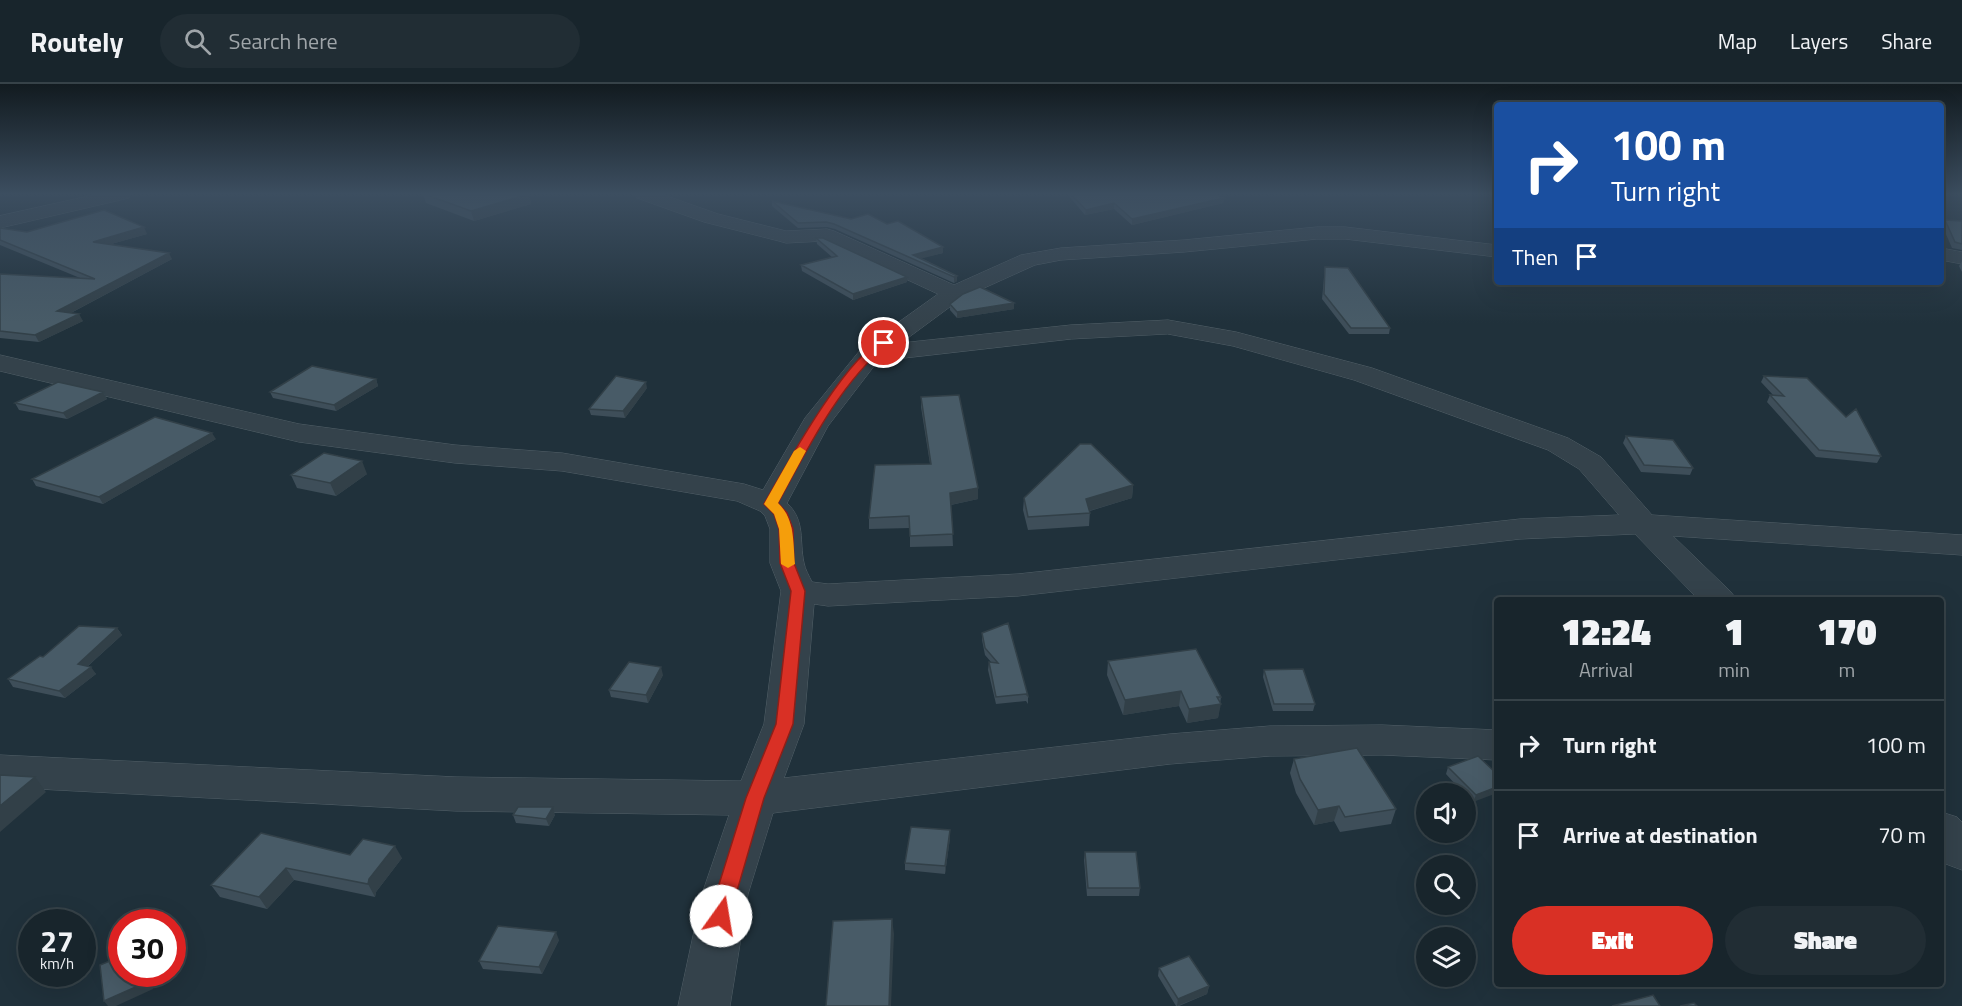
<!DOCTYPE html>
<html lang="en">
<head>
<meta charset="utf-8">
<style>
	:root { --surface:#18252c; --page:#212d34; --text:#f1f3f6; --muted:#9fa5a9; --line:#364248; --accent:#d93025 }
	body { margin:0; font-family:"Titillium Web",sans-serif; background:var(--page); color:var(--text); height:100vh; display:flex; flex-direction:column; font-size:22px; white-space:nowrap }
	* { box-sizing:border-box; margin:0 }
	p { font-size:20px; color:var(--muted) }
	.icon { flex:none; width:33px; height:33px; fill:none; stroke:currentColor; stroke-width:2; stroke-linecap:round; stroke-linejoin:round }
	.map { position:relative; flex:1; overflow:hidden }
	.details { position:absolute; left:1494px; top:513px; width:450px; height:390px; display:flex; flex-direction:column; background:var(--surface); border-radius:6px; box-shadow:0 6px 24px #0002,0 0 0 2px var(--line) }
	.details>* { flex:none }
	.guide { position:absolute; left:1494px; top:18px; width:450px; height:183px; border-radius:6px; box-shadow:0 6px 24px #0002,0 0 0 2px var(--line); background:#1a4fa0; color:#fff; overflow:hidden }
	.controls { position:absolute; left:1416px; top:699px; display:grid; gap:12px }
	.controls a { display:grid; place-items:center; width:60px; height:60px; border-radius:50%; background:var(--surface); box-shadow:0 6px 24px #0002,0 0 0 2px var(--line); font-size:30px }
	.speed { position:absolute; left:18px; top:825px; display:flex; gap:12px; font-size:30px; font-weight:700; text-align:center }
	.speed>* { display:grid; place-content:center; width:78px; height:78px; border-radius:50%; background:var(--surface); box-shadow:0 6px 24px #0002,0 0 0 2px var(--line); line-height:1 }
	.speed small { font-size:15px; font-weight:400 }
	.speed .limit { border:9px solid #d22; background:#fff; color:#111 }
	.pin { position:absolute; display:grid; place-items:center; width:51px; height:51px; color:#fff; margin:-26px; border:3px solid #fff; border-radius:50%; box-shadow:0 2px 6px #0007 }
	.me { position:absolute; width:66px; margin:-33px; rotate:13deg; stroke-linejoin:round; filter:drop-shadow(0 0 4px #0008) }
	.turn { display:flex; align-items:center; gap:21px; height:126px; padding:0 18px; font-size:27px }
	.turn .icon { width:78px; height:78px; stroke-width:2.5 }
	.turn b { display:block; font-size:42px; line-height:51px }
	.then { display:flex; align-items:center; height:57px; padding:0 18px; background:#0003; gap:12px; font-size:22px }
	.eta { display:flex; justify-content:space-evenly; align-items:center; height:102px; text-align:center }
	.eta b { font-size:36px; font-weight:800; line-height:42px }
	.button { display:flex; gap:12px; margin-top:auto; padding:12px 18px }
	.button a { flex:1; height:69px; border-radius:36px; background:var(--accent); color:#fff; font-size:24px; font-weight:800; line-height:69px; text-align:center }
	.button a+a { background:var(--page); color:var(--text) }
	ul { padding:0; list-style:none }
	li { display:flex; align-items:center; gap:18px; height:90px; padding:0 18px; border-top:2px solid var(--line) }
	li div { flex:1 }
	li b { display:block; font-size:22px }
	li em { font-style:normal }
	header { display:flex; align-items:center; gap:36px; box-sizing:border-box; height:84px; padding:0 30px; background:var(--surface); border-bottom:2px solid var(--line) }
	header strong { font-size:28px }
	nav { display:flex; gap:33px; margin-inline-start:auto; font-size:21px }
	.search { width:420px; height:54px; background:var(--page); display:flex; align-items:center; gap:15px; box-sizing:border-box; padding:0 21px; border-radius:33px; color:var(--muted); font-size:22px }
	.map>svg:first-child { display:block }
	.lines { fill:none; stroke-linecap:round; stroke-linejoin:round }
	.street-casing { stroke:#526068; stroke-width:1 }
	.street { fill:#34424b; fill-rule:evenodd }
	.wall { fill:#3e4e59 }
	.shaded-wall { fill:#324048 }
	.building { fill:#485b67; stroke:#324048; stroke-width:1.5 }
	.route { fill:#d93025; stroke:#8d1f18; stroke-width:1.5 }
	.slow { fill:#f59e0b }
</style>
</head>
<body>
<header>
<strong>Routely</strong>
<div class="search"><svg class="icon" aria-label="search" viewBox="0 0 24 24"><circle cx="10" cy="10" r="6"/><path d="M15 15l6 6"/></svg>Search here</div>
<nav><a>Map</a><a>Layers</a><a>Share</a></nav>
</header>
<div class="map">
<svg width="1962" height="922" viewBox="0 0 1962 922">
	<rect width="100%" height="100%" fill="#20313b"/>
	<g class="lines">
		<!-- street casing -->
		<g class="street-casing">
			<path id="street" d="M98,110h33l-2,4 -129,30v-12z
				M635,110h26l57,20 68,17 41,-2 7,2 120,54 67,-30 40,-7 123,-8 133,-13h28l152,18v12l-152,-18h-28l-133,13 -123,8 -26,5 -73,33 -61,45 170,-18 97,-5 68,12 136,36 196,70 33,19 51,58 310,20v20l-289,-19 58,56 6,8h-38l-64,-66 -115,5 -502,57 -190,10 -14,-2 -10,120 -20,54 386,-44 100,-8 112,-1 115,5v30l-115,-5 -112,1 -100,8 -397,49 -25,81 -18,112h-52l24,-112 27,-79 -273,-4 -456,-24v-32l456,22 285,4 23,-57 17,-133 -11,-28v-34l-5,-13 -5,-5 -23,-10 -175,-30 -107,-8 -156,-21 -299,-71v-16l299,69 156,21 107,8 182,31 19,6 42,-72 56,-69 77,-55 -114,-53 -38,2 -7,-2 -75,-19 -67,-24zM1168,250l65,12 121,34 194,70 31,19 40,46 -99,4 -502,55 -190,10 -16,-2c-3,-6 -7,-13 -8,-19 -5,-22 2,-42 -17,-60l41,-77 50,-65 193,-22z
				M1941,164l21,4v12l-21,-4z
				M1941,728l16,5 5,5v48l-16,-6 -5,-5z"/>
		</g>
		<!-- street -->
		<use href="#street" class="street"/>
	</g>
	<!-- wall -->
	<path class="wall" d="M423,110h106l2,10 -57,17 -48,-18z
		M1067,110h149l8,4 -1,5 -91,22 -18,-16 -29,6z
		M772,117l79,18 36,5 56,23v6l-22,5 36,18v5l-3,2 -119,-54 -8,-2 -29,1 -26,-22z
		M1945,136l17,1v29l-10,-2 -10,-23z
		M0,144l27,4 120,2 -36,10 61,15 -101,54 12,8 -44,21 -39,-4v-64l80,4 -80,-33z
		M816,154l91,39v5l-54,18 -51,-29 -1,-6 31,-8 -15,-13z
		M1962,177v11l-3,-6z
		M1325,183l65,61 -1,6h-40l-27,-35z
		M1014,219v6l-57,9 -7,-8v-6z
		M1764,292l117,80 -4,7 -61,-6 -49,-55 3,-7 4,1 -13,-14z
		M376,295l2,7 -42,25 -63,-13 -3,-6z
		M647,304l-22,30 -34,-3 -2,-6z
		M103,308l4,7 -40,20 -48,-9 -4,-7z
		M921,313l57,102 -27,6 2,41 -43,1v-19l-41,1v-11l61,-54 -9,-57z
		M1626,352l67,32 -3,7 -49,-3 -18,-29z
		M216,355l-113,65 -67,-18 -4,-7z
		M367,390l-31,22 -39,-8 -6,-13z
		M1133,401l-1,13 -42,13 -1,15 -61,4 -5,-20 1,-12z
		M117,544l5,7 -34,31 8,8 -31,24 -52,-11 -5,-8 35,-22z
		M982,549l46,63v8l-2,-3 -30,3 -8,-34 1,-8h2l-6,-7 -3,-15z
		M1108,577l113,36 -3,21 -31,5 -8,-17 -56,9 -16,-40z
		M1264,586l51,34 -2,7h-40l-10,-34z
		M663,591l-15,28 -37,-6 -2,-7z
		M1294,675l102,50 -5,15 -51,8 -6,-11 -20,4 -18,-32 -6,-20z
		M1448,683l49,7 -24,28 -7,-7v-1h-2l-18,-20z
		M513,731h42l-6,11 -33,-3z
		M261,749l89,22 52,3 -26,34 -1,5 -81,-17 -27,29 -47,-12 -9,-12z
		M950,754l-5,36 -40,-4v-7z
		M1085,768l55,36 -1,8h-52l-3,-36z
		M559,856l-17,34 -59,-5 -4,-8z
		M1159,884l50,18 -2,8 -28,12h-3l-18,-30z"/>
	<!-- shaded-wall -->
	<path class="shaded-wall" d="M529,110l2,10 -57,17 -3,-10z
		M1224,114l-1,5 -91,22v-6z
		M1114,119v6l-29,6 1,-5z
		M144,143l3,7 -50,14 -4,-6z
		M943,163v6l-27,7 -3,-5z
		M169,169l3,6 -111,59 -4,-7z
		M957,192v5l-3,2v-6z
		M907,193v5l-54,18v-6z
		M1014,219v6l-57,9v-6z
		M79,230l4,7 -44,21 -4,-7z
		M376,295l2,7 -42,25 -2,-6z
		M646,298l1,6 -22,30 -2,-7z
		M103,308l4,7 -40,20 -4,-6z
		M212,349l4,6 -113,65 -4,-7z
		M362,377l5,13 -31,22 -6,-13z
		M1133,401l-1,13 -47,14 1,-13z
		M978,404v11l-28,6v-12z
		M117,544l5,7 -40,36 -4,-7z
		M91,583l5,7 -31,24 -6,-7z
		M661,583l2,8 -15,28 -2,-8z
		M1181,607l-2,15 -56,9 2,-15z
		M1221,620l-3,14 -31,5 2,-14z
		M35,693l11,15 -46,40v-26z
		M1497,703v6l-24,9 3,-7z
		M1339,722l-5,15 -20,4 4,-15z
		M553,723l2,8 -6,11 -3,-7z
		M950,746v8l-5,36v-8z
		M395,762l7,12 -26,34 -1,5 -7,-13 1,-5z
		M286,784l8,12 -27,29 -8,-12z
		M892,835l2,15 -3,72h-2z
		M556,848l3,8 -17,34 -3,-7z
		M146,890h5l2,15 -37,17h-8l-4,-5z
		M1209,902l-2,8 -30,12 1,-7z"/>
	<!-- building -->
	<path class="building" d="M424,110h105l-58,17z
		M1071,110h145l8,4 -92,21 -18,-16 -28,7z
		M772,117l79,18 17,-5 19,10 11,-3 45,26 -30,8 44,21 -3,1 -120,-53 -8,-2 -28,1z
		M104,126l40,17 -51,15 76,11 -112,58 22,3 -44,21 -35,-4v-57l95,5 -95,-39v-12l27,4z
		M1945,136l17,1v23l-7,-2z
		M816,154h7l84,39 -54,17 -52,-29 36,-9z
		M1325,183l23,1 42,60h-39l-27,-34z
		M980,203l34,16 -57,9 -7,-8 13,-10z
		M312,282l64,13 -42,26 -64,-13z
		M616,292l30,6 -23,29 -34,-2z
		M1764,292l43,2 39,39 10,-8 25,47 -62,-6 -49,-55 14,1z
		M58,298l45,10 -40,21 -48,-10z
		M959,311l19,93 -28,5 3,41 -43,2 -1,-20 -40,2 6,-53 56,-1 -10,-67z
		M155,333l57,16 -113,64 -67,-18z
		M1626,352l47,4 20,28 -49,-3z
		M1080,360h11l42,41 -47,14 4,14 -62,4 -4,-19z
		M324,369l38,8 -32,22 -39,-8z
		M1008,539l20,73 -2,-2 -30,3 -7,-35 9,1 -13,-15 -3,-15z
		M79,542l38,2 -39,36 13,3 -32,24 -51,-12 32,-23 3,1z
		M1196,565l25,48h-4l4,7 -32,5 -8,-18 -56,9 -17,-39z
		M629,578l32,5 -15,28 -37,-5z
		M1303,585l12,35h-41l-10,-34z
		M1357,664l39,61 -51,8 -6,-11 -21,4 -18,-31 -6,-20z
		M1478,672l19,18v13l-21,8 -28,-28z
		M0,691l35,2 -35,29z
		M518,723h35l-7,12 -33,-4z
		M911,743l39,3 -5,36 -40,-3z
		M261,749l89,22 13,-16 32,7 -26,33 -1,5 -82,-16 -27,29 -48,-12z
		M1085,768h51l4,36h-52z
		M892,835l-3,87h-63l7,-85z
		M498,842l58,6 -17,35 -60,-6z
		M122,872v18h24l1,8 -43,19 -4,-36z
		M1189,872l20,30 -31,13 -19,-31z
		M1653,911l7,11h-48z
		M1694,919l3,3h-17z"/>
	<!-- sky -->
	<linearGradient id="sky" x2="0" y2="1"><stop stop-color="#121b20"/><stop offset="0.46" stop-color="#3c4e60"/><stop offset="1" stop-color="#3c4e60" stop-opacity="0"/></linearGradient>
	<rect width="1962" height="239" fill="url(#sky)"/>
	<!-- route -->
	<path class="route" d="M884,256l3,1v4c-48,39 -80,105 -109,158l9,10 6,16 1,34 11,28 -12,133 -29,74 -36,124 -7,3 -7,-3 -3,-6 5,-22 30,-96 30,-74 15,-133 -11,-28 -1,-34 -5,-15 -10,-10c20,-35 84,-152 120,-164z"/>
	<!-- slow -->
	<path class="slow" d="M800,363l6,4 -28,52c17,16 15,39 17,61l-7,4 -7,-4 -2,-35 -5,-15 -10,-10 30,-53z"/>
</svg>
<div class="controls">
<a><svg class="icon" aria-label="sound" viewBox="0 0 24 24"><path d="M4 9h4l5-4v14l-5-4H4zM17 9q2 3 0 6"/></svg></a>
<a><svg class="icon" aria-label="search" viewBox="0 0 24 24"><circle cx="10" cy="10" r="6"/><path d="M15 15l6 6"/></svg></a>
<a><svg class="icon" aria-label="layers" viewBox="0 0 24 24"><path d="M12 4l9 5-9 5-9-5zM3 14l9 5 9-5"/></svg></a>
</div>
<div class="speed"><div>27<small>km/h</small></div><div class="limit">30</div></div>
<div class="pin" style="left:884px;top:259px;background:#d93025"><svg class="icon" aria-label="arrive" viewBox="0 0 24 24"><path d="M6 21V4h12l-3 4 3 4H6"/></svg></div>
<svg class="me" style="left:721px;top:832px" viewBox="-20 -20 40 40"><circle r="19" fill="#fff"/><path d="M0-13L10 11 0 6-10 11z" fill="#d93025"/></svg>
<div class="guide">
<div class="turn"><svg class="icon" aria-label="right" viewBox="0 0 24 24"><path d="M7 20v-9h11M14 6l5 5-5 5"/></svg><div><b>100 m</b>Turn right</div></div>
<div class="then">Then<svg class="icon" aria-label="arrive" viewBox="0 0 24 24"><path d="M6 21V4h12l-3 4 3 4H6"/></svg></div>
</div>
<section class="details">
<div class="eta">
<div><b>12:24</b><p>Arrival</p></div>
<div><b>1</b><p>min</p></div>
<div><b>170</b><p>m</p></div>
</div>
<ul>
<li><svg class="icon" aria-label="right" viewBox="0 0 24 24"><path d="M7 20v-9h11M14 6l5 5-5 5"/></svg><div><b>Turn right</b></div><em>100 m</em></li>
<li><svg class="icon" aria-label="arrive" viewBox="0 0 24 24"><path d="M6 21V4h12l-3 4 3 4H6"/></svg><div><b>Arrive at destination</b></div><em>70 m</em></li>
</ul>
<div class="button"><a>Exit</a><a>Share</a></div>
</section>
</div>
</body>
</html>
